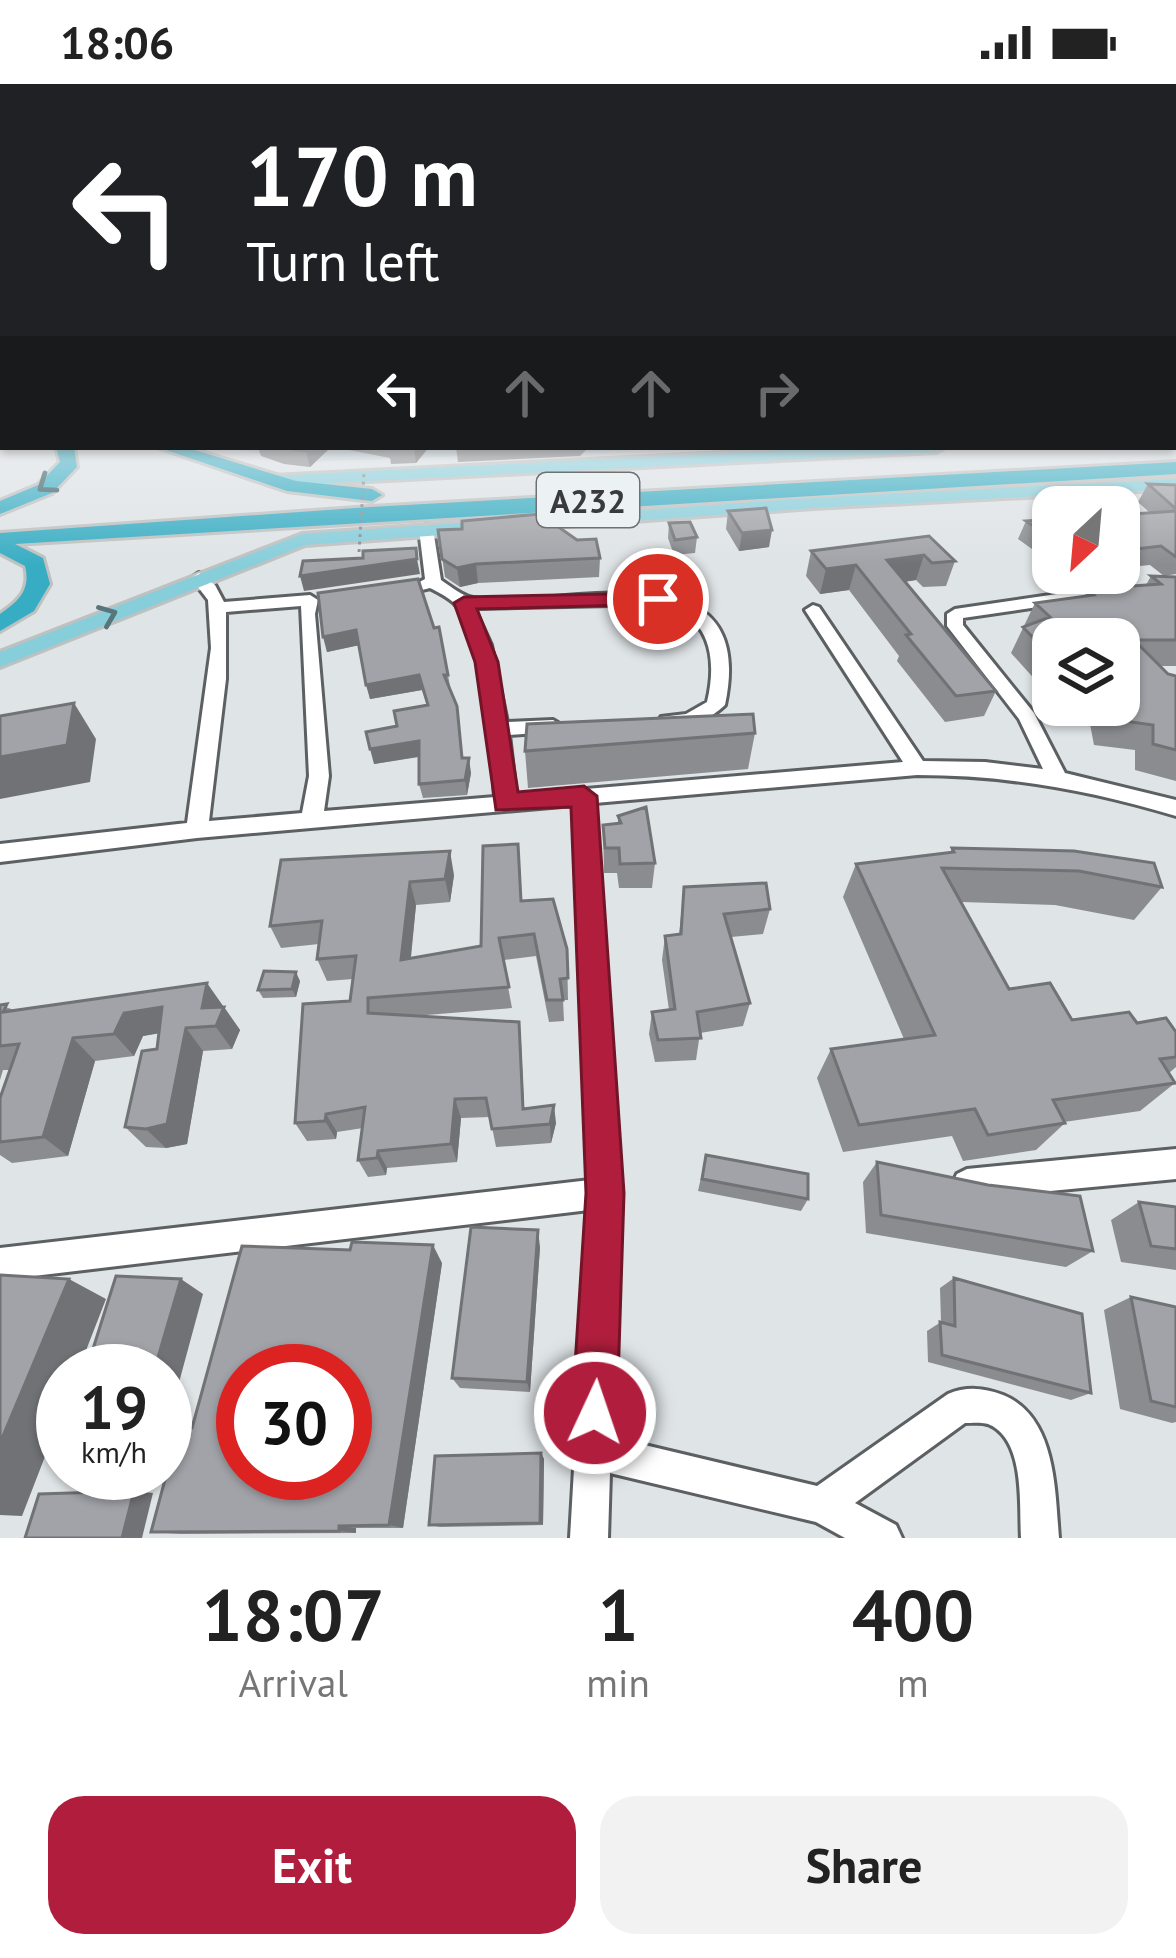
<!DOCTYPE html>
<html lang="en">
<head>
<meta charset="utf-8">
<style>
	:root { --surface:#fff; --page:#f2f2f2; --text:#222; --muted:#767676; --accent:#b11e3d }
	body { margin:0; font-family:"PT Sans",sans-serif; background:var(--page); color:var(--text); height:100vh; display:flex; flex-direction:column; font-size:45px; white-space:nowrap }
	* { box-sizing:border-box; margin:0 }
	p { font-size:39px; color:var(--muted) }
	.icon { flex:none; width:66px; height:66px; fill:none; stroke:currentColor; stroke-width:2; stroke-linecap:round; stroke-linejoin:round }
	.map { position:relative; height:1454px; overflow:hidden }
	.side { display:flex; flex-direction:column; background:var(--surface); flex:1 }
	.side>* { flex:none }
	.top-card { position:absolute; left:0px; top:0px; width:1176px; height:366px; box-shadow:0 3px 9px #0004; background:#202124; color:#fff; overflow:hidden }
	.needle { width:78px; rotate:206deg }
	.controls { position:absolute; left:1032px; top:402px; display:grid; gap:24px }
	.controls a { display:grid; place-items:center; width:108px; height:108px; border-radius:24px; background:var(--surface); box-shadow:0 3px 9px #0004; font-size:60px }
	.speed { position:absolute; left:36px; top:1260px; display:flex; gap:24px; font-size:60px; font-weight:700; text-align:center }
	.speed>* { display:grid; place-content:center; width:156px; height:156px; border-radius:50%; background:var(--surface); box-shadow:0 3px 9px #0004; line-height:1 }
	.speed small { font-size:30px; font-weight:400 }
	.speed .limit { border:18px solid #d22; background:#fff; color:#111 }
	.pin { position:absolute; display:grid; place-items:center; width:102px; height:102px; color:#fff; margin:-51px; border:6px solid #fff; border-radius:50%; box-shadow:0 3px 12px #0007 }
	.me { position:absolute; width:132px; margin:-66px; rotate:3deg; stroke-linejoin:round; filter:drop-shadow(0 0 9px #0008) }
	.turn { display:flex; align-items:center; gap:42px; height:252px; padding:0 48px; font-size:54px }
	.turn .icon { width:156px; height:156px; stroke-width:2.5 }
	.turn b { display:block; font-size:84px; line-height:102px }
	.lanes { display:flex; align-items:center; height:114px; padding:0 48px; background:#0003; justify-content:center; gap:60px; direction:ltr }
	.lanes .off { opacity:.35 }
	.eta { display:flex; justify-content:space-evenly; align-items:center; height:204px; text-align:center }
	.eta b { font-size:72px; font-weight:700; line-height:84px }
	.button { display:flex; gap:24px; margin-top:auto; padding:24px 48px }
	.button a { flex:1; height:138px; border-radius:36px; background:var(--accent); color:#fff; font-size:48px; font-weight:700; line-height:138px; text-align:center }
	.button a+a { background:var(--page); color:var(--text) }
	.status { display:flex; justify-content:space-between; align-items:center; height:84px; padding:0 60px; background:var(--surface); direction:ltr }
	.status svg { height:33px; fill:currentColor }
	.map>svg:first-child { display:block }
	.built { fill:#ced9e2 }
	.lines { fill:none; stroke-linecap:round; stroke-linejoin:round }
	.minor-casing { stroke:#5c6063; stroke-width:6 }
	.major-casing { stroke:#bfc0c0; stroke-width:6 }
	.highway-casing { stroke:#bfc0c0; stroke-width:6 }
	.minor { fill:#fff; fill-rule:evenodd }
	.major { fill:#87cedb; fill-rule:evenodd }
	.highway { fill:#37adc3; fill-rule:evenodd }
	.path-bridge { stroke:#888c8e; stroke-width:3; stroke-dasharray:3 4.5; stroke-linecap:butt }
	.wall { fill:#8a8c90; fill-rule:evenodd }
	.shaded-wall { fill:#717276 }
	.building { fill:#a1a3a8; stroke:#717276; stroke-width:3; fill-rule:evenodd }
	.oneway { stroke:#385c64 }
	.oneway2 { stroke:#58757b }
	.route { fill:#b11e3d; stroke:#731428; stroke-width:3 }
	.labels { text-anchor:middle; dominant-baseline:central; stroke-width:10; stroke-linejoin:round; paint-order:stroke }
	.shield { fill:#ecf1f4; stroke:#6e7172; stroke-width:3 }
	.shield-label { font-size:33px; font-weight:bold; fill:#383a3b }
</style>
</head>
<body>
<div class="status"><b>18:06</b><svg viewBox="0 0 49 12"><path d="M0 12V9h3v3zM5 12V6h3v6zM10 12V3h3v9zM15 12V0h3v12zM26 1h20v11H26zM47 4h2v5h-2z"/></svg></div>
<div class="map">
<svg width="1176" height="1454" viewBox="0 0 1176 1454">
	<rect width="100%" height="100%" fill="#dfe4e7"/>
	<!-- built -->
	<path class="built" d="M225,363h493l-416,15z"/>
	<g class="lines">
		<!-- minor casing -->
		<g class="minor-casing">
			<path id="minor" d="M1173,297h3v9h-3z
				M426,441l7,4 8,51c9,6 21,16 32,18 89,13 287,-59 252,107 -18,17 -39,25 -64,20l-2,-4 2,-4 25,-3 21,-12c11,-46 2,-89 -49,-98l-184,4 17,37 16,77 46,-2 10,6 -10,6 -44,3 7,60 387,-33 -98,-152 8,-5 6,2 104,154 62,1 58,7 -24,-50 -72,-93v-12l8,-5 157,-23 8,5 -8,5 -149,22v7l71,88 31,60 111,27v16c-86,-26 -169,-41 -259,-41l-322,28 25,390 -9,244 206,49 131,-92c19,-8 36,-6 55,1 53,22 52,94 56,143h-38c-2,-32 4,-91 -27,-111 -8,-6 -20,-4 -29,-4l-110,80 41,22 6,13h-57l-29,-16 -206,-49 -2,65h-38l19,-328 -589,70v-32l590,-68 -16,-375 -377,33 -197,24v-18l187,-21 24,-175 -3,-48 -17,-22 8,-5 16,12 9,17 86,-7 8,5 -3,14 14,162 -5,35 171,-14c-3,-45 -9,-162 -41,-194 -6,-6 -16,-11 -24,-15l-8,2 -8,-5 11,-6 -6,-50zM301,522l8,170 -7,37 -93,8 17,-142v-67z
				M1176,1065v30l-209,20 -10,-5 -5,-10 5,-10 10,-5z"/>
		</g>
		<!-- major casing -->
		<g class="major-casing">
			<path id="major" d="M1173,347h3v10h-3z
				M840,363h105l-8,5 -665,34 -9,-5 9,-5z
				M1176,395v10l-363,19 -508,37 -305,122v-15l302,-118 511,-36z"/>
		</g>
		<!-- highway casing -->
		<g class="highway-casing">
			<path id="highway" d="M0,305l3,1v10l-3,-1z
				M0,348h3v10h-3z
				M56,363h18l3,20 -25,26 -52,21v-13l38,-16 22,-23z
				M157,363h28l111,34 76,8 10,6 -10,6 -85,-10z
				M1176,378v12l-1161,70 28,14 7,26 -16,27 -34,20v-17c19,-13 31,-24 25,-48l-25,-13v-20l370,-26z"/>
		</g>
		<!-- minor -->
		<use href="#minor" class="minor"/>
		<!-- major -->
		<use href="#major" class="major"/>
		<!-- highway -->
		<use href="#highway" class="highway"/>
		<!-- path-bridge -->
		<path class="path-bridge" d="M359,468l5,-79"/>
	</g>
	<!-- wall -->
	<path class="wall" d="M258,363h73l-21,20 -26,-3 -23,-8z
		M334,363h95l-13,16 -25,1 -1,-6z
		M456,363h130v3l-6,6 -122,6z
		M1148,400l28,1v89l-12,2 -14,-11 -31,3v-53l31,-2 -12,-11z
		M728,427l41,36 -30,4 -13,-22z
		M1053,435v45l-35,-25 8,-18z
		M669,439l28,14 -2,16 -21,2 -6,-17z
		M438,446l162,28 -1,19 -121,6 -18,4 -15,-10z
		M929,452l26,25 -9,25 -23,1 -7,-7 -11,2 91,109 -12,25 -39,6 -48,-61 2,-5 -50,-66 -29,4 -14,-18 5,-25z
		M1066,489h33l-23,7z
		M1151,492l25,1v89h-16l8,8 8,2v105l-41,-11v-20l-41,-5 -4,-21 -38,-8 -3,-34 -10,2 -28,-31 24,-50 49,-6 5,-8 57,-4zM1053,555l66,66h-66z
		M318,509l130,82 15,83 8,15 -4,22 -44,3 -4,-14v-27l-45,7 23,-38 30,-21 -5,-15 -52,9 -11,-54 -32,7z
		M755,649l-7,36 -220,19 -3,-37z
		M618,732l37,47 -3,25h-33l-2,-15h-13l-1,-48 15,-1z
		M952,764l210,39 -28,33 -79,-15 -94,-3 48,87 63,31 65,3 39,9v35l-7,6 6,10 -35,28 -76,11 1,1 -29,27 -73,11 -11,-25 -109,16 -26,-74 14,-29 73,-10 -61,-142 13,-33 94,-11z
		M281,776l173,15 -4,27 -34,3 -5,53 70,-12 41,-45 45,48 1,51h-5l1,21 -15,1 -13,-66 -33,4 9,48 -98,8 105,6 5,87 32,14 -5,20 -55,4 -6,-30 -29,1 -4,44 -70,6 -1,7 -18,2 -10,-17 5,-32 -26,4 -1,7 -29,2 -12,-18 55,-122 3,-22 -26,2 -10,-22 2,-15 -38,4 -11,-22z
		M684,803l86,22 -7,25 -32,3 19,66 -7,23 -43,7 -4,27 -41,2 -6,-28 3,-22 17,-2 -7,-50 3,-24 14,-1z
		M300,897l-4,16 -33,1 -5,-8z
		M0,921l14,5 210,-3 16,23 -8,19 -29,2 -16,93 -21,4 -20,-1 -21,-20 32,-78 1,-16 -15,3 -9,20 -39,5 -27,95 -56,7 -12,-8v-57l10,-28h-7l-3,10z
		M706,1071l102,44 -7,12 -103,-20z
		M877,1078l216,89 -27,16 -200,-34 -3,-51z
		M1139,1118l37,5v63l-55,-8 -10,-42z
		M540,1163l-10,145 -70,-4 -8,-10z
		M442,1179l-39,265h-47v5l-175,1 -30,-2 41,-104z
		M954,1194l137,115 -20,7 -143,-38 -1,-31 14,-9 -1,-34z
		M1131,1213l45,10v115l-4,1 -52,-14 -16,-99z
		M541,1369l3,6 -1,66 -103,2 -11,-2z"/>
	<!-- shaded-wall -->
	<path class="shaded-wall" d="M310,363h21l-21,20 -4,-16z
		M414,363h15l-13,16z
		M772,446l-3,17 -30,4 3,-18z
		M924,471l-8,25 -36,5 7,-25z
		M417,475l3,15 -116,17 -4,-15z
		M476,480l2,19 -18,4 -3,-19z
		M856,481l-7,25 -29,4 6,-25z
		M1080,489h19l-23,7z
		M356,546l4,15 -33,7 -4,-15z
		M1053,574v17l-4,7 -10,2z
		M419,591l3,15 -52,9 -4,-14z
		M74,619l22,36 -6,43 -90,17v-42z
		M419,657l3,15 -48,8 -4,-15z
		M469,674l2,15 -4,22 -2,-15z
		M450,767l4,24 -4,27 -5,-23z
		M410,798l6,23 -8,77 -7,-22z
		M296,888l4,9 -4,16 -4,-8z
		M207,899l33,47 -8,19 -30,-41z
		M162,923l17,23 -36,6 -9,20 -20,-22 10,-21z
		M519,938l2,21 4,85 -2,-19z
		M186,944l17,23 -16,93 -21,4 -20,-19z
		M73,954l22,23 -27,95 -25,-19z
		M455,1015l6,19 -4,44 -6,-18z
		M554,1021l2,18 -5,20 -1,-19z
		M326,1030l11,18 -1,7 -11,-18z
		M378,1067l9,17 -1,7 -9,-17z
		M538,1146l2,17 -10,145 -3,-10z
		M433,1161l9,18 -39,265 -14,-3z
		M69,1195l37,20 -28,72h-15v39l-41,106 -22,-1v-72z
		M181,1195l22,15 -38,140v-63h-11z
		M541,1369l3,6 -1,66 -3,-2z
		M134,1407l19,2 -11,45h-20z
		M339,1442l17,2v5l-17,-2z"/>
	<!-- building -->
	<path class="building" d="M277,363h33l-4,4z
		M1148,400l28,1v24z
		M766,424l6,22 -30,3 -14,-22z
		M1176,427v46l-15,-11 -42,5v-36z
		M540,430l37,26 19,-1 4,19 -124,6 -19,4 -15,-9 -4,-29 24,-1v-8z
		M1053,435v20l-27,-18z
		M690,438l7,15 -22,3 -6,-17z
		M929,452l26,25 -23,2 -8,-8 -37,5 109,131 -40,5 -50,-61 5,-1 -55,-69 -30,4 -15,-18z
		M416,464l1,11 -117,17 3,-15 60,-3v-7z
		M1151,492l25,1v63h-42l34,34 8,2v74l-23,-6v-19l-43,-6 -3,-14h12v-66h-66l-1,19 -29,-31 27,-10 -15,-14 59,-8 -5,-6 72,-5z
		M418,495l16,49 5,-1 9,48h-4l13,31 5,52h7l-4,22 -46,4v-43l-49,8 -4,-17 31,-6 -3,-15 34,-6 -9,-30 -53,10 -10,-55 -33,7 -5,-44z
		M74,619l-7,42 -67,12v-41z
		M753,630l2,19 -230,18 2,-27z
		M646,723l9,56 -35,1 -1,-16h-14l-2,-23 18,-2 -3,-7z
		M518,760l3,57 32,-2 14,50 1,29 -8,1 3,21h-16l-13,-66 -35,4 10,49 -141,11v15l151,9 4,87 31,-4 -4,19 -58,5 -6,-31 -31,1 -4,45 -73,7 -1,7 -19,2 7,-53 -39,7 -1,7 -30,2 8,-119 47,-3 6,-45 -39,3 5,-38 -52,5 11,-66 169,-9 -5,28 -35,3 -9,78 80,-14 2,-100z
		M952,764l122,3 80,12 8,24 -83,-16 -137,-3 67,121 41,-6 22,37 57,-8 8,11 29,-5 10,14v25l-16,2 15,24 -122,17 12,23 -77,12 -13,-26 -116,16 -28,-76 104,-14 -79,-171 98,-12z
		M766,799l4,26 -46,5 26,89 -53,9 4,26 -43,2 -6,-28 23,-3 -10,-73 16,-2 3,-47z
		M264,887l32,1 -4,17 -34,1z
		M207,899l-5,25 22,-1 -8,19 -30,2 -19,96 -21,5 -21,-2 17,-76 15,-2 5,-42 -38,6 -10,21 -41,4 -30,99 -43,5v-44l19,-54 -19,2v-41l7,-1 -4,8z
		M706,1071l102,19v25l-106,-20z
		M877,1078l111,23 92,11 13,55 -212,-36z
		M1139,1118l37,5v42l-25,-3z
		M471,1143l67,3 -11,152 -75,-4z
		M352,1158l81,3 -44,280 -50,1v5l-188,1 28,-105 13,1 50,-182 108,4zM243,1287h102v102h-102z
		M0,1191l69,4 -69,164z
		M116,1192l65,3 -27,92h-68z
		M954,1194l128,36 9,79 -149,-38 -2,-33 15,4z
		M1131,1213l45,10v100l-25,-6z
		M541,1369l-1,70 -111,2 6,-69z
		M134,1407l-12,47h-97l14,-44z"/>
	<!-- one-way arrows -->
	<defs><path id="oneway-chevron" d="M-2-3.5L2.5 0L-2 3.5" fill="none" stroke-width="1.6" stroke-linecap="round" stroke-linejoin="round" transform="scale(3)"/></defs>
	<use class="oneway" href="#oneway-chevron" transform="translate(46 401) rotate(145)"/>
	<use class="oneway2" href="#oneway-chevron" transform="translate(108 531) rotate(-22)"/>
	<!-- sky -->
	<linearGradient id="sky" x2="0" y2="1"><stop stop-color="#73b0cb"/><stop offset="0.58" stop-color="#f1f3f4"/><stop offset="1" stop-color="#f1f3f4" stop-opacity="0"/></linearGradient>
	<rect width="1176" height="481" fill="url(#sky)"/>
	<!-- route -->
	<path class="route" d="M658,509l8,2v9l-189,5 21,53 20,130 66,-6 13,10 27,397 -7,220 -6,16 -16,6 -16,-6 -7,-16 14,-220 -15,-386 -75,3 -21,-148 -21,-59 10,-6z"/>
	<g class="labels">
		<!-- shield labels -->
		<rect class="shield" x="537" y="389" width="102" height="54" rx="9"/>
		<g class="shield-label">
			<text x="588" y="416">A232</text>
		</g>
	</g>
</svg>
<div class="controls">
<a><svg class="needle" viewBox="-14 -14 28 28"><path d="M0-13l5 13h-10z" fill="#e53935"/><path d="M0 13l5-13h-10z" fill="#767676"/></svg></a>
<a><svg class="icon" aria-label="layers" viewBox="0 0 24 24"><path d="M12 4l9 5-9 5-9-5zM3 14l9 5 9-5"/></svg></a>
</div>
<div class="speed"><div>19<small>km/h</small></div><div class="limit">30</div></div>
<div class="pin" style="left:658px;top:515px;background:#d93025"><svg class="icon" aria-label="arrive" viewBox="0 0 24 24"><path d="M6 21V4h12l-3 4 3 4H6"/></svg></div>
<svg class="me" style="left:595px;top:1329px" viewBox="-20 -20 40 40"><circle r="17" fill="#b11e3d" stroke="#fff" stroke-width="3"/><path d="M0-11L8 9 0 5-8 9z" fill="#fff"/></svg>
<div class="top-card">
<div class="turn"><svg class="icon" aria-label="left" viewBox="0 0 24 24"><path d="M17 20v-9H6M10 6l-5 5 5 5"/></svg><div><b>170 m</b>Turn left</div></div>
<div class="lanes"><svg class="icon" aria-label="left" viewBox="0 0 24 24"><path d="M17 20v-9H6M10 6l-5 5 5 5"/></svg><svg class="icon off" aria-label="ahead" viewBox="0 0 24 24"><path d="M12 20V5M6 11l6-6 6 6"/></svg><svg class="icon off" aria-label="ahead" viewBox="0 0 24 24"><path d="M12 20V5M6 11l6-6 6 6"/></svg><svg class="icon off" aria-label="right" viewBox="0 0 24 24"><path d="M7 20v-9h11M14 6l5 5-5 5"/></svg></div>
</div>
</div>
<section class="side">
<div class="eta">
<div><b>18:07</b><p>Arrival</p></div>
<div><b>1</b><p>min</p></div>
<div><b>400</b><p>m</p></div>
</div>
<div class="button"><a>Exit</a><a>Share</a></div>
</section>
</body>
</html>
